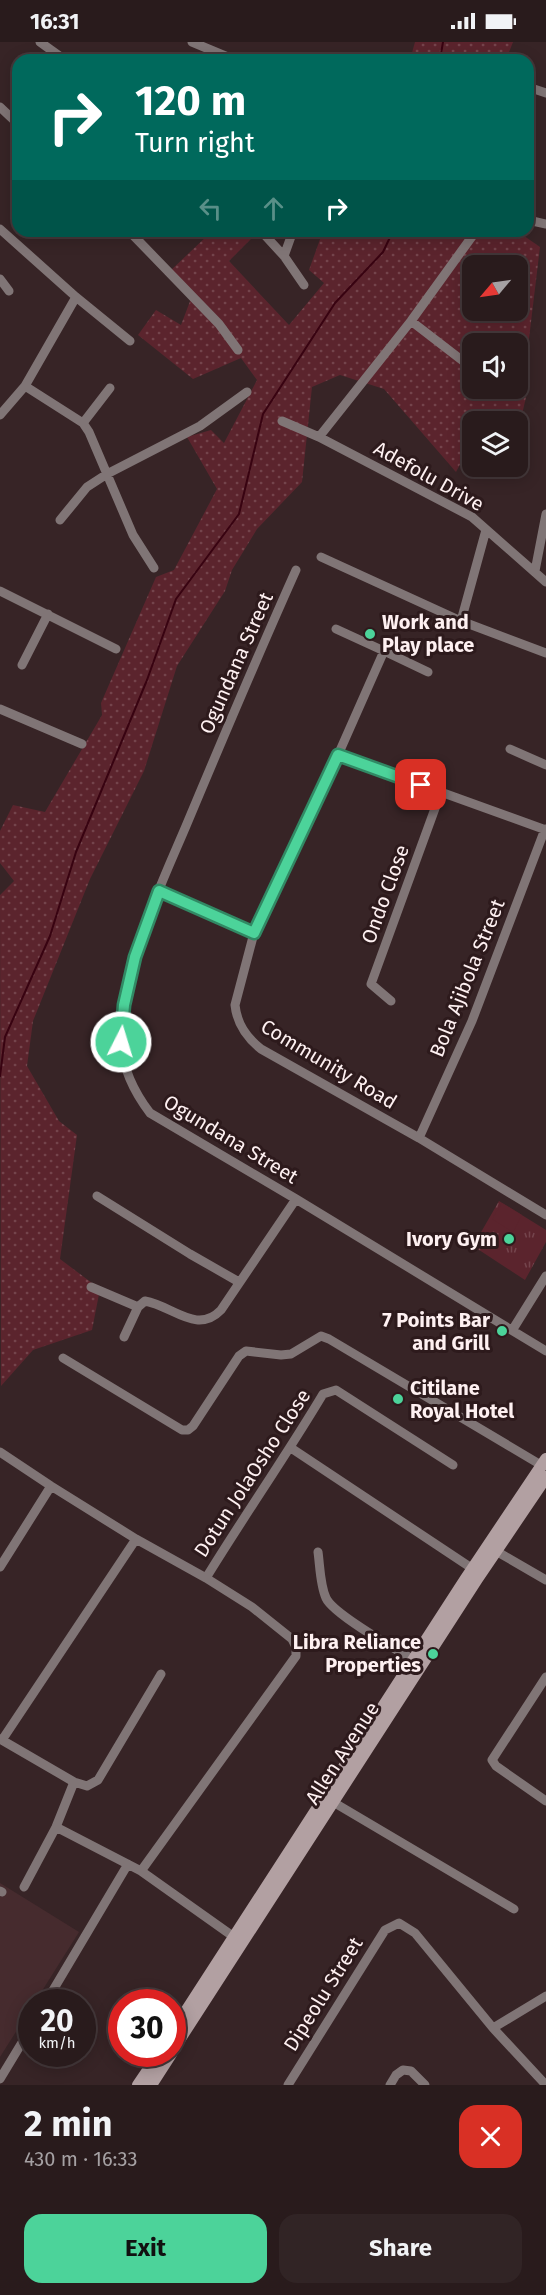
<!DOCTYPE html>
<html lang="en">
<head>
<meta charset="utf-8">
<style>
	:root { --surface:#291b1c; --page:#312425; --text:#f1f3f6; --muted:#a5a1a3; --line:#45393b; --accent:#4cd39a }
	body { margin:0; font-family:"Fira Sans",sans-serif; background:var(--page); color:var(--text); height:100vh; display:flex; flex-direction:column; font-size:22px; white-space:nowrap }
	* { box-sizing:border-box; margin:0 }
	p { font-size:20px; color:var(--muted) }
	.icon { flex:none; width:33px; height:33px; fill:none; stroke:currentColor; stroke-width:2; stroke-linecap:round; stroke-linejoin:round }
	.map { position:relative; height:2043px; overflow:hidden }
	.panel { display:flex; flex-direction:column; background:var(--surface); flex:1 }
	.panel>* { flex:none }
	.hud { position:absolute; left:12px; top:12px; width:522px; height:183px; border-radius:18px; box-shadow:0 3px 15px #0003,0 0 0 2px var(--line); background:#00695c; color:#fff; overflow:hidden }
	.needle { width:39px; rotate:241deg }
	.tools { position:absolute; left:462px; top:213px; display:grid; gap:12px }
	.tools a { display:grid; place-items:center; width:66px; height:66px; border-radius:12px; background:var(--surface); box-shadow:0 3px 15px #0003,0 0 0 2px var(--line); font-size:30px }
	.speed { position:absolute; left:18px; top:1947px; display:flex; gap:12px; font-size:30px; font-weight:700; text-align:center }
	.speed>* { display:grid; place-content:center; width:78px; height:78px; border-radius:50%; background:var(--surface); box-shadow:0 3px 15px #0003,0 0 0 2px var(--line); line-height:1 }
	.speed small { font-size:15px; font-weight:400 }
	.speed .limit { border:9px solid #d22; background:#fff; color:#111 }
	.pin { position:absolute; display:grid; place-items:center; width:51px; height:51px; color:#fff; margin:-26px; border-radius:12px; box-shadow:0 3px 9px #0006 }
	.me { position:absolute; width:66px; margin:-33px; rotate:5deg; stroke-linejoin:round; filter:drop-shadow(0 0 4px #0008) }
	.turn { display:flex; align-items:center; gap:21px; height:126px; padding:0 24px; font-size:27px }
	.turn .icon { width:78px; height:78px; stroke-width:2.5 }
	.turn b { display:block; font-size:42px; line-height:51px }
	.lanes { display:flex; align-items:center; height:57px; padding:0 24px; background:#0003; justify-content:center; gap:30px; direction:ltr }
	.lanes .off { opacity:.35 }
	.round { display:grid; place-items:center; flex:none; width:63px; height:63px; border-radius:18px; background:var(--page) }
	.overview { display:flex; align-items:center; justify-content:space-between; height:102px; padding:0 24px }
	h1 { font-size:36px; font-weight:700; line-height:45px }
	.button { display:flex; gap:12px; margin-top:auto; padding:12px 24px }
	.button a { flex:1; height:69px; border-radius:18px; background:var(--accent); color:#111; font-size:24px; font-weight:700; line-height:69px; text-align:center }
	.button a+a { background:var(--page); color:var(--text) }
	.status { display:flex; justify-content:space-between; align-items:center; height:42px; padding:0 30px; background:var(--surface); direction:ltr }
	.status svg { height:16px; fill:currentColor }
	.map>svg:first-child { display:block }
	.built { fill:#462b2e }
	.grass { fill:url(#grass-dots); fill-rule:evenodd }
	.park { fill:url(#park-tufts) }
	.pitch { fill:#5b242d }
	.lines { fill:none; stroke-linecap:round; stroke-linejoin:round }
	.stream { stroke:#380311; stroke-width:2 }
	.street { stroke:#807576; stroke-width:9 }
	.secondary { stroke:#b2a0a2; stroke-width:12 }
	.route-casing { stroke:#318964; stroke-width:15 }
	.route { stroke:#4cd39a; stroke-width:10 }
	.poi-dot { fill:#4cd39a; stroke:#2d1a1c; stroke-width:2 }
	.labels { text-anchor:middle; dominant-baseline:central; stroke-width:6; stroke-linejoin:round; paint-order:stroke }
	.street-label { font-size:20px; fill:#fef0f1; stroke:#2d1a1c }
	.poi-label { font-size:20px; font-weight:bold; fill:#fef0f1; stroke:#2d1a1c; text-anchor:end }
</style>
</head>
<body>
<div class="status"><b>16:31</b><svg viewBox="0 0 49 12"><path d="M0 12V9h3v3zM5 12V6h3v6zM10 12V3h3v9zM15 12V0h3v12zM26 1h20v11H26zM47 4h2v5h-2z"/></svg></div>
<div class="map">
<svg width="546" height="2043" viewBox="0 0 546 2043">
	<defs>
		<pattern id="grass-dots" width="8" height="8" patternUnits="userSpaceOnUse" patternTransform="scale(1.5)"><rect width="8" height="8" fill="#5b242d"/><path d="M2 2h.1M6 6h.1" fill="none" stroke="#74444c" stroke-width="1.8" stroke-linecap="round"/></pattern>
		<pattern id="park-tufts" width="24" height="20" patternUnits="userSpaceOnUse" patternTransform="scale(1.5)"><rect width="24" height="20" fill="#5b242d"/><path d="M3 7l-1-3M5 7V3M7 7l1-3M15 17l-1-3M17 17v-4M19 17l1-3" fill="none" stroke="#74444c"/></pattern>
	</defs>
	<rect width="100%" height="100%" fill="#372426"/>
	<!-- built -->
	<path class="built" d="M0,1841l79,49 -44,70h-3l-1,6 -31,49z"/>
	<!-- grass -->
	<path class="grass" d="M415,0h98l-7,18h-96z
		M206,189h53l-30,30 60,64 35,-42 -15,-13 14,-39h13l10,5 2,-5h169l23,16 -12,100 -1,46 -7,30 -2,2v-3h-46v27h-4l-12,23 -72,-83 -44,-14 -28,12 -10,95 -45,47 -25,41 -7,21 -48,75 -33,105 -54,108 -57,142 -6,45 32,55 18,14 -17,124 40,30 -8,41 -59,20 -32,36 -1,-491 14,-14 -14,-18v-32l13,-26 32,7 57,-97 -1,-12 55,-126 18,-7 43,-81 -30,-52 24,-7 13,13 33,-63 -16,-22 -48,21 -55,-44 18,-25 25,15 11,-29 -23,-24 39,-37zM472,224h46v44h-46zM472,302h46v44h-46z"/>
	<!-- park -->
	<path class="park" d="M499,1159l47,29v12l-21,38 -55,-36 4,-9 6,-1z"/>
	<!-- pitch -->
	<path class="pitch" d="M502,1161l20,12 -9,17 -21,-13z"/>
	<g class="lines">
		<!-- stream -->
		<path class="stream" d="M440,18l3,-18
			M0,1034l5,-39 45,-101 26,-84 71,-172 29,-81 63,-85 24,-100 72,-111 48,-51 10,-21"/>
		<!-- street -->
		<path class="street" d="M40,0l25,18
			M192,0l43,18
			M528,45l18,6
			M0,65l18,17
			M528,178l18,4
			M0,187l76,68 54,44
			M129,189l90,93 19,26
			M261,189l23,25 20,29
			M284,214l9,-25
			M0,237l9,12
			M411,279l61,47
			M25,344l58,37 6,9 44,103 21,33
			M0,373l25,-29 51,-89
			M282,379l37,16 153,80 74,65
			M83,381l27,-35
			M319,395l92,-116 65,-90
			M60,478l27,-33 20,-13 93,-48 47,-34
			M321,515l140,64 85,32
			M296,528c-38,85 -74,170 -110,256 -25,59 -70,153 -65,217 2,27 13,49 29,70l146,86 250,152
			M535,529l11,-57
			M0,549l116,58
			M461,579l25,-91
			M336,587l48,22
			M22,623l26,-51
			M428,630l-44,-21 -46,104 -84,178 -19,72c2,19 11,32 26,44l158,89 127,77
			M0,667l82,35
			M510,707l36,16
			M338,713l208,75
			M159,849l95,42
			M391,959l-20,-17 70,-192
			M419,1096l53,-117 73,-192
			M97,1154l93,58 49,28
			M91,1245l47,20 7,-6c28,5 52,34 76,9l75,-111
			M513,1287l33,-53
			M124,1295l14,-30
			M63,1316l119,72h6l5,-4 46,-70 7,-5 35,4 10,-1 30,-18 8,3 212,126
			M291,1406l182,121
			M0,1410l51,34 85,53 70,39 46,29 40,32 4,8v9l-155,215
			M496,1509l50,29
			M318,1510c2,14 2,33 8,46 7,16 71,52 88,62
			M0,1525l51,-81
			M206,1536c38,-62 80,-122 117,-184l13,-4 117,75
			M546,1635l-54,83 4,6 50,35
			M0,1697l74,43 -18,45 -32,60
			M2,1698l134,-201
			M74,1740l13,4 11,-6 63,-106
			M333,1760l181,107
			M56,1785l85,44 93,66
			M0,1849l2,1
			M46,1960l82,-138
			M493,1986l53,-32
			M0,2037l32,-53
			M288,2043l97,-155 14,-7 16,10 78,95 53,57
			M390,2043l6,-10 7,-5 8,1 14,14"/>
		<!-- secondary -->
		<path class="secondary" d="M172,1991l293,-453 81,-121
			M172,2009l305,-472 69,-102
			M138,2043l21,-31
			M151,2043l20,-31"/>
	</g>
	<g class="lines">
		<!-- route casing -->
		<g class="route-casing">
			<path id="route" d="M121,1000l3,-37 11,-48 24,-66 95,42 84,-178 83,30"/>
		</g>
		<!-- route -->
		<use href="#route" class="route"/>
	</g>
	<!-- markers -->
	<g class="poi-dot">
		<circle cx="370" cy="592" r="6"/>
		<circle cx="509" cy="1197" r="6"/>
		<circle cx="502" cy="1289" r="6"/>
		<circle cx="398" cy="1357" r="6"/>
		<circle cx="433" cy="1612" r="6"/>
	</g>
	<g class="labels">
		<!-- street labels -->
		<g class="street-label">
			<text transform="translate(429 434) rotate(29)">Adefolu Drive</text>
			<text transform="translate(236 621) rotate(-66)">Ogundana Street</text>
			<text transform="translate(385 852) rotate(-70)">Ondo Close</text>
			<text transform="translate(467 936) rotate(-68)">Bola Ajibola Street</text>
			<text transform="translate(329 1022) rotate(31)">Community Road</text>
			<text transform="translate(231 1097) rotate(31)">Ogundana Street</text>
			<text transform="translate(252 1431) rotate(-57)">Dotun JolaOsho Close</text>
			<text transform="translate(342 1711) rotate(-57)">Allen Avenue</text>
			<text transform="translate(323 1952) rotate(-58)">Dipeolu Street</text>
		</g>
		<!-- poi labels -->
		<g class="poi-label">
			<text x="382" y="580" text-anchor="start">Work and<tspan x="382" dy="23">Play place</tspan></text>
			<text x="497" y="1197">Ivory Gym</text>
			<text x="490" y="1278">7 Points Bar<tspan x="490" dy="23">and Grill</tspan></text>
			<text x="410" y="1346" text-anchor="start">Citilane<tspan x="410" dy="23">Royal Hotel</tspan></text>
			<text x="421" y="1600">Libra Reliance<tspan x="421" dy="23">Properties</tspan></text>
		</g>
	</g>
</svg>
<div class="tools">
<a><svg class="needle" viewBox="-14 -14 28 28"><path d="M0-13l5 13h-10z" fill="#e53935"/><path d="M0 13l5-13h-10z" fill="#a5a1a3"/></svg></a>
<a><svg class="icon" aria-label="sound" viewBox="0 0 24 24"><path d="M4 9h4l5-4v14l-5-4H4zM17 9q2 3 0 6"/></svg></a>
<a><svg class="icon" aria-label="layers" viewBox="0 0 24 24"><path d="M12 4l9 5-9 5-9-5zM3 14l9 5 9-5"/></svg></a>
</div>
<div class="speed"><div>20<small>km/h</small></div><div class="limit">30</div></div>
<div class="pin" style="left:421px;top:743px;background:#d93025"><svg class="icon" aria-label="arrive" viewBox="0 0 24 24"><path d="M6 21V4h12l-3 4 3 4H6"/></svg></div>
<svg class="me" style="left:121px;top:1000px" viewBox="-20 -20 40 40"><circle r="17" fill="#4cd39a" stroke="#fff" stroke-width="3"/><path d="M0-11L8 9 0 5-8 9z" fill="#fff"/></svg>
<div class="hud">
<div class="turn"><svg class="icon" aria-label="right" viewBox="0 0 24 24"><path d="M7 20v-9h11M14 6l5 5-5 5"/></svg><div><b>120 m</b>Turn right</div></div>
<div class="lanes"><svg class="icon off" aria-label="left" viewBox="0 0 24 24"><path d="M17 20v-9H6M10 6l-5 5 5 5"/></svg><svg class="icon off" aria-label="ahead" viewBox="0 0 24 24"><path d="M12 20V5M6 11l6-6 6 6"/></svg><svg class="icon" aria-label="right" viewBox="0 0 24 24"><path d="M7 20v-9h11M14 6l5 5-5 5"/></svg></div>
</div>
</div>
<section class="panel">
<div class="overview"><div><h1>2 min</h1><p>430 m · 16:33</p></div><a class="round" style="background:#d93025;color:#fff"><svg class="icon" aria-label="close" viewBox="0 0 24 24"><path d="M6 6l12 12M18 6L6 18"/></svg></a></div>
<div class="button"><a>Exit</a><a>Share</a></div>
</section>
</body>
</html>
